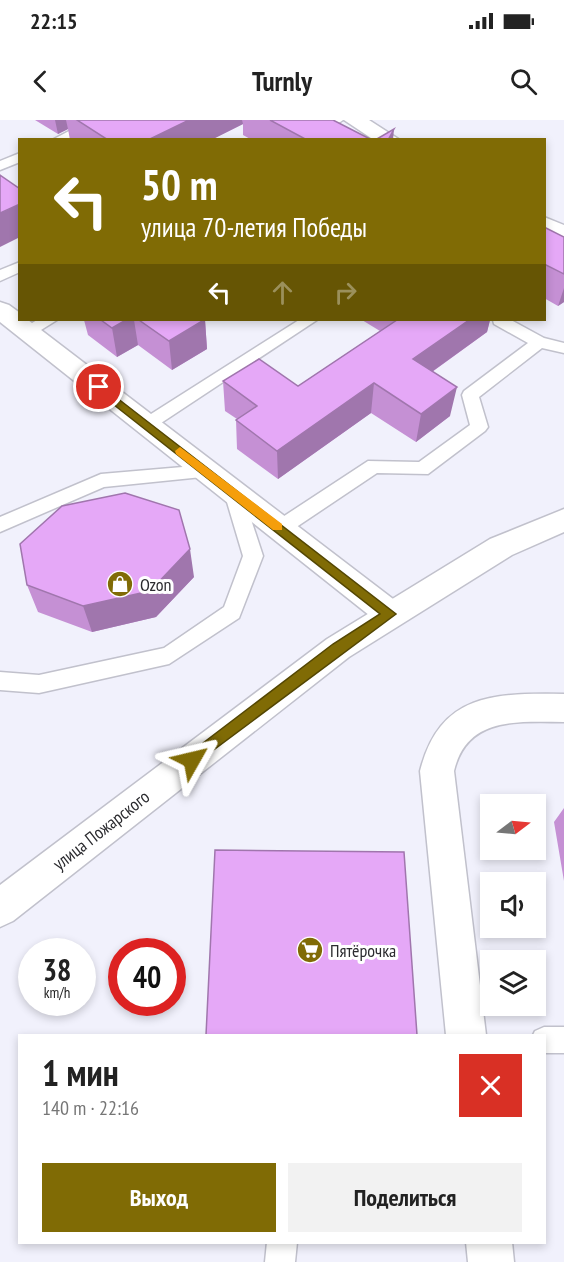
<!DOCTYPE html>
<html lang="ru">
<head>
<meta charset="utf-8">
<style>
	:root { --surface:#fff; --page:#f2f2f2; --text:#222; --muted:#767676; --accent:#806b05 }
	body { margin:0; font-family:"PT Sans Narrow",sans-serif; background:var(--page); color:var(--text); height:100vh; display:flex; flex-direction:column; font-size:22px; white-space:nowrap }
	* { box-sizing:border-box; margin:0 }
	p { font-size:20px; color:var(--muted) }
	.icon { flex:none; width:33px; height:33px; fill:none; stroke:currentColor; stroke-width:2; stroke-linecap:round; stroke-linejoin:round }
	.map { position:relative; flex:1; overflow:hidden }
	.sheet { position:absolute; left:18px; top:914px; width:528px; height:210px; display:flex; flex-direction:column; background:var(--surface); border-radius:0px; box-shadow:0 3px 9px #0003 }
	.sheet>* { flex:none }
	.top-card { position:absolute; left:18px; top:18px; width:528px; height:183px; border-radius:0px; box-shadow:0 3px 9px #0003; background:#806b05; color:#fff; overflow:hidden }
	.needle { width:39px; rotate:74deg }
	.controls { position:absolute; left:480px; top:674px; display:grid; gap:12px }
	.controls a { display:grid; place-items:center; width:66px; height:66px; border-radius:0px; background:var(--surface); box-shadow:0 3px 9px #0003; font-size:30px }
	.speed { position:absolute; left:18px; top:818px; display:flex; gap:12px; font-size:30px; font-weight:700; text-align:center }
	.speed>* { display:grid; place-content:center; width:78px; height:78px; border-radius:50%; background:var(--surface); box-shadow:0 3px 9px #0003; line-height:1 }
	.speed small { font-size:15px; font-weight:400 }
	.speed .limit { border:9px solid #d22; background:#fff; color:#111 }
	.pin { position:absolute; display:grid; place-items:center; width:51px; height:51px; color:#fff; margin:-26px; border:3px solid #fff; border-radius:50%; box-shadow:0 2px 6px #0007 }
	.me { position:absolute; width:66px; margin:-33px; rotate:53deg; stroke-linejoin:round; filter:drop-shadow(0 0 4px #0008) }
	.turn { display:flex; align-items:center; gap:21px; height:126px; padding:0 24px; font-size:27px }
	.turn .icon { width:78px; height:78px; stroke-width:2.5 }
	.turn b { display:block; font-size:42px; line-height:51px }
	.lanes { display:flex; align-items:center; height:57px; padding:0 24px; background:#0003; justify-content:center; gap:30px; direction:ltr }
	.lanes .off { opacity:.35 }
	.round { display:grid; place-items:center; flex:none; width:63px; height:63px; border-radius:0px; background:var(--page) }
	.overview { display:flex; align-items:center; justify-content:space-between; height:102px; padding:0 24px }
	h1 { font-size:36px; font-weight:700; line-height:45px }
	.action { display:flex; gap:12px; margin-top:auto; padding:12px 24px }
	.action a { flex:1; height:69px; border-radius:0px; background:var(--accent); color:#fff; font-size:24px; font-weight:700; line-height:69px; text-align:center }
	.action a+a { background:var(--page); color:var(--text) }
	.status { display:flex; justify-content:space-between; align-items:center; height:42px; padding:0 30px; background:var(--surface); direction:ltr }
	.status svg { height:16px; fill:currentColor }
	header { display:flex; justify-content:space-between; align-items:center; height:78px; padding:0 24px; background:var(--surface); font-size:27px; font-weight:700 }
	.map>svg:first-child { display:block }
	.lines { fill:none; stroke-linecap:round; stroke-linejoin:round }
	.service-casing { stroke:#c1c1cc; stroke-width:3 }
	.minor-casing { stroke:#c1c1cc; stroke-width:3 }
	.tertiary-casing { stroke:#c1c1cc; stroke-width:3 }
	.service { fill:#fff; fill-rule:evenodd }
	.minor { fill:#fff; fill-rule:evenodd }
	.tertiary { fill:#fff; fill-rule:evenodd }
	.wall { fill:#c590d4 }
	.shaded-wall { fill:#a076ad }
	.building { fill:#e5a8f7; stroke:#a076ad; stroke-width:1.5 }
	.route { fill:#806b05; stroke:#534603; stroke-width:1.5 }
	.slow { fill:#f59e0b }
	.labels { text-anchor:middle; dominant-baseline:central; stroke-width:6; stroke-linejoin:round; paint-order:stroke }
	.poi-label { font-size:18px; fill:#2b2b2f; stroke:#fff; text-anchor:start }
	.street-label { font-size:18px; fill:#2b2b2f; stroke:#fff }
</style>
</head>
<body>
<div class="status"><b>22:15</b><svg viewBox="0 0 49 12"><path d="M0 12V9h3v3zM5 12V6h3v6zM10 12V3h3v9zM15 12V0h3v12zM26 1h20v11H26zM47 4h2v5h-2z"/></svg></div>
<header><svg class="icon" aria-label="back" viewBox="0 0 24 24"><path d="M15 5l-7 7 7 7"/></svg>Turnly<svg class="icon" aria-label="search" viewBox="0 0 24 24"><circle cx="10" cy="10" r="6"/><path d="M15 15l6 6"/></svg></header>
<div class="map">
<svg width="564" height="1142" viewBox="0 0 564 1142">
	<rect width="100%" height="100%" fill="#f1f1fc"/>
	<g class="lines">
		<!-- service casing -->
		<g class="service-casing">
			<path id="service" d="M90,0h16l-37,20h-17z
				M297,0h46c-9,8 -38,9 -46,0z
				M20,33v9l-20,8v-9z
				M20,142v10l-20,9v-11z
				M37,200h20l-24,15h-12l-2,-4z
				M299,200h18l-165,109h-12l-3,-4 3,-4z
				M493,200h18l33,18 20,5v10l-22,-5 -63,49 9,30 -3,4 -57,43 -51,-1 -91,61h-14l-2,-5 2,-5 96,-63 51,1 51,-37 -8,-30 2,-4 64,-48 -34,-19z
				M206,345l6,1 3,5 -3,5 -108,11 -104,45v-15l101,-43z
				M233,365l6,2 3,5 21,64 -24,62 -70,46 -130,29 -39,-3v-18l39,3 125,-27 60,-41 19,-51 -19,-64 3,-5z
				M544,907h20v26h-20v-18h-11l2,-4z
				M267,1122h30l-2,20h-30z"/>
		</g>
		<!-- minor casing -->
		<g class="minor-casing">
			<path id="minor" d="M344,0h25l31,20h-26z
				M544,97l20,8v16l-20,-8z
				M0,182l9,3 11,8v7h8l373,285 5,9 -5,9 -11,4 -11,-4 -379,-301z
				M564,574v28c-46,0 -97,-6 -110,49l32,264h-40l-26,-264c20,-78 74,-78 144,-77z
				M466,1122h46l2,20h-46z"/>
		</g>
		<!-- tertiary casing -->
		<g class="tertiary-casing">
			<path id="tertiary" d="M564,389v23l-52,23 -163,102 -336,264 -13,6v-42l327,-246 163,-100z"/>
		</g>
		<!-- service -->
		<use href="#service" class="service"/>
		<!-- minor -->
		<use href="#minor" class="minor"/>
		<!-- tertiary -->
		<use href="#tertiary" class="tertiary"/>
	</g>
	<!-- wall -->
	<path class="wall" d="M35,0h298l39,20h-120l-9,-5v-11l-32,16h-141l-2,-11 -10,5z
		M544,107l20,10v65l-6,4 -14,-8z
		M84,200h121l2,29 -35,21 -34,-25 -21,12 -29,-22z
		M362,200h128l-3,12 -55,40 18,44 -34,26 -45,-29 -93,66 -41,-30 -1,-29 1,-1 -12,-8 -2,-30 75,5 82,-55z
		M194,457l-38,40 -64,15 -54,-20 -11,-27z
		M564,688v73l-10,-59z"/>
	<!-- shaded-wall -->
	<path class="shaded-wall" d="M55,0h11l2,9 -10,5z
		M189,0h53l1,4 -32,16h-63z
		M394,9l-1,11h-5z
		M20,84v33l-20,10v-34z
		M564,168v14l-6,4z
		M126,200h8l4,25 -21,12 -5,-29z
		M205,200l2,29 -35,21 -3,-29z
		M469,200h21l-3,12 -79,57 5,-30z
		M374,263l-3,30 -93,66 -1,-28z
		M457,267l-7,29 -34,26 5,-28z
		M190,429l4,28 -38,40 -64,15 -9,-26z"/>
	<!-- building -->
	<path class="building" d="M77,0h112l-41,20h-40z
		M270,0h63l39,20h-65z
		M394,9l-6,11h-13z
		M0,55l20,14v15l-20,9z
		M544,107l20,10v37l-20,-10z
		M101,200h25l-14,8z
		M139,200h65l-35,21z
		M397,200h72l-56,39 44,28 -36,27 -47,-31 -97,68 -41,-31 21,-14 -34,-25 36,-22 39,27z
		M125,373l54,17 11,39 -40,42 -67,15 -56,-21 -7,-41 42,-38z
		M215,730l189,2 13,183h-211z"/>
	<!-- route -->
	<path class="route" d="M99,264l297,230 -204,152 -8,-6 2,-4 147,-112 47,-30 -285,-224v-5z"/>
	<!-- slow -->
	<path class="slow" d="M180,327l102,77v6h-9l-97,-76 -1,-3z"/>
	<!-- icons -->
	<defs>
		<g id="shop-disc" transform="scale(1.35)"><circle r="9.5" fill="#806b05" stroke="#fff"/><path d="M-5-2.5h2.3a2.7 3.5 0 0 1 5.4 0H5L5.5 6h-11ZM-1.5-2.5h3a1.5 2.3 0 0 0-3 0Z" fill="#fff"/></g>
		<g id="supermarket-disc" transform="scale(1.35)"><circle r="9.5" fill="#806b05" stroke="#fff"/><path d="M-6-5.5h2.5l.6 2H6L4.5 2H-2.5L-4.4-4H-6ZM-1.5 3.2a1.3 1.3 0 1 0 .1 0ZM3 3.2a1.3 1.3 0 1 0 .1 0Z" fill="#fff"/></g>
	</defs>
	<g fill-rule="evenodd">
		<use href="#shop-disc" x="120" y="464"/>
		<use href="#supermarket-disc" x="310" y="830"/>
	</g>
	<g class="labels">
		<!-- poi labels -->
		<g class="poi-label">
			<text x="140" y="464">Ozon</text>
			<text x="330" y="830">Пятёрочка</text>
		</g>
		<!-- street labels -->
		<g class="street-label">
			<text transform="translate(101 710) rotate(-38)">улица Пожарского</text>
		</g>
	</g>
</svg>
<div class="controls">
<a><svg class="needle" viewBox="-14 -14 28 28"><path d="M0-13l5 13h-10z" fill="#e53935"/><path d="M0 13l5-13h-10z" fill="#767676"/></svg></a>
<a><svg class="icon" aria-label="sound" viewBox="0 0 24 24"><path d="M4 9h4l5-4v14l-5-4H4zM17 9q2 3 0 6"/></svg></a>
<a><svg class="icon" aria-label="layers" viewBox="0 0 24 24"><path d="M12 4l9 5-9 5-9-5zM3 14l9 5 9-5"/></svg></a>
</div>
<div class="speed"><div>38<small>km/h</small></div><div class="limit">40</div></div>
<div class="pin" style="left:99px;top:267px;background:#d93025"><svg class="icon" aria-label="arrive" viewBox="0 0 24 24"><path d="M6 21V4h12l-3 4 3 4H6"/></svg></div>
<svg class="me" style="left:192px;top:640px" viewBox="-20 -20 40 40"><path d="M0-17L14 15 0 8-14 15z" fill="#806b05" stroke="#fff" stroke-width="4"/></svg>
<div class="top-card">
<div class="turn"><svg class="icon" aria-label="left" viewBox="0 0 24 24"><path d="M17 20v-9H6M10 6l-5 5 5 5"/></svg><div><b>50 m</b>улица 70-летия Победы</div></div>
<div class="lanes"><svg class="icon" aria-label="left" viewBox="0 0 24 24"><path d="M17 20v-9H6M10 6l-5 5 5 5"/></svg><svg class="icon off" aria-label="ahead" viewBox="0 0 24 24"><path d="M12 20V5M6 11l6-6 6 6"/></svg><svg class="icon off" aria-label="right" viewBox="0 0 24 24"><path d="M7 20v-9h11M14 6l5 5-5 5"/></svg></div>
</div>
<section class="sheet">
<div class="overview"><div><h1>1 мин</h1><p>140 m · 22:16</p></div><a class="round" style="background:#d93025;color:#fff"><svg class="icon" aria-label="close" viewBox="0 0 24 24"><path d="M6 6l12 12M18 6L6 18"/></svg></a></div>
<div class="action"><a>Выход</a><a>Поделиться</a></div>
</section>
</div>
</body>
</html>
